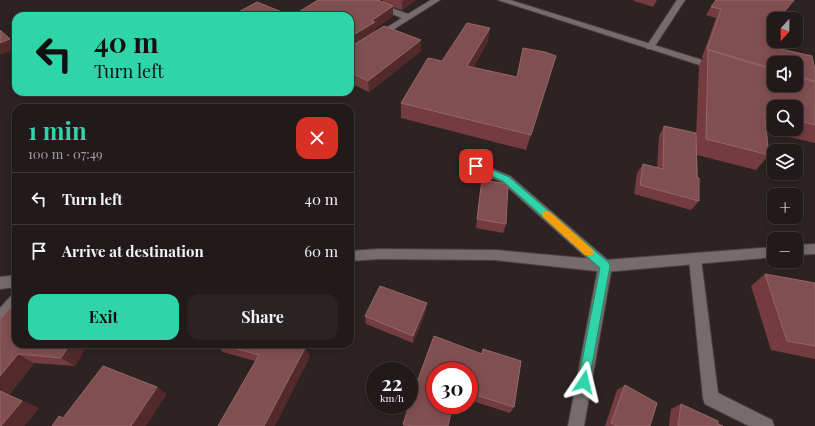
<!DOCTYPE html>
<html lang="en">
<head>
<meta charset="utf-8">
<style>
	:root { --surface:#221a1a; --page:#2a2323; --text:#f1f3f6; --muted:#a2a1a2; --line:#3f3839; --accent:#30d4a9 }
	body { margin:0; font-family:"Playfair Display",serif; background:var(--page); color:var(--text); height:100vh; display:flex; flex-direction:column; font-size:15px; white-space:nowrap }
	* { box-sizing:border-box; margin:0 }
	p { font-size:13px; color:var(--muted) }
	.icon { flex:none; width:22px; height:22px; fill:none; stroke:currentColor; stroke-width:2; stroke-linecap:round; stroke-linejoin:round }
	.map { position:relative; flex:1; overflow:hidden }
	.panel { position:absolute; left:12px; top:104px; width:342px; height:244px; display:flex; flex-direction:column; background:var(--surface); border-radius:12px; box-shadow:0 2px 10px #0003,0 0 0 1px var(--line) }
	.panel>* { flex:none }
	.hud { position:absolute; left:12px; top:12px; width:342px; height:84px; border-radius:12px; box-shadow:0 2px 10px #0003,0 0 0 1px var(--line); background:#30d4a9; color:#111; overflow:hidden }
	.needle { width:26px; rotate:201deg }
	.buttons { position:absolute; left:767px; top:12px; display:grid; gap:8px }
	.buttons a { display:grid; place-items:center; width:36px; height:36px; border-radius:8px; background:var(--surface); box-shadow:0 2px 10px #0003,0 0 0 1px var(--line); font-size:20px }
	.speed { position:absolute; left:366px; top:362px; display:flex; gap:8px; font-size:20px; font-weight:700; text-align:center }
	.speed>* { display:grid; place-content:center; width:52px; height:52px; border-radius:50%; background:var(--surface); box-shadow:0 2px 10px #0003,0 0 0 1px var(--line); line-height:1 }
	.speed small { font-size:10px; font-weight:400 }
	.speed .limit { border:6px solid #d22; background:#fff; color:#111 }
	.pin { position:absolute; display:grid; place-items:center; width:34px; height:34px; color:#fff; margin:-17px; border-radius:8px; box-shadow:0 2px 6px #0006 }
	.me { position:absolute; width:44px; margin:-22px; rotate:10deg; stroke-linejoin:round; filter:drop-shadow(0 0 3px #0008) }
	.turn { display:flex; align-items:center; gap:14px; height:84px; padding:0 16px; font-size:18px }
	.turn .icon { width:52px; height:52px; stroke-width:2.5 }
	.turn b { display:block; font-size:28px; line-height:34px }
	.round { display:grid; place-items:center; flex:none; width:42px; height:42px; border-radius:12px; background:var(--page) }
	.summary { display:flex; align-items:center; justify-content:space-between; height:68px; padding:0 16px }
	h1 { font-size:24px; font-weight:700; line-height:30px; color:var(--accent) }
	.primary-button { display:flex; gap:8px; margin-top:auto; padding:8px 16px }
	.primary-button a { flex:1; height:46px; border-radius:12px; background:var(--accent); color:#111; font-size:16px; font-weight:700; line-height:46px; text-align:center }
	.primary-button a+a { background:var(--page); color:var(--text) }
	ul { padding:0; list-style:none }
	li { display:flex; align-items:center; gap:12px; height:52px; padding:0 16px; border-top:1px solid var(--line) }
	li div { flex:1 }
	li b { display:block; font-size:15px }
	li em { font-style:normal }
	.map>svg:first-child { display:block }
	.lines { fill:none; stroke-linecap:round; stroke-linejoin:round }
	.street-casing { stroke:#4a4242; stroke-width:2 }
	.secondary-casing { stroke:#4a4242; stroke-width:2 }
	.street { fill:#776b6b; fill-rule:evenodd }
	.secondary { fill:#776b6b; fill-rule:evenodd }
	.wall { fill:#743c3e; fill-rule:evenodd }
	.shaded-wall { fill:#532a2b }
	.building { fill:#824f50; stroke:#936768 }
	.route { fill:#30d4a9; stroke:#1f8a6e }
	.slow { fill:#f59e0b }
</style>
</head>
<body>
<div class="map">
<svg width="815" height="426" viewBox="0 0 815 426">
	<rect width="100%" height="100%" fill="#2e2323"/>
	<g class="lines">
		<!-- street casing -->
		<g class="street-casing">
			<path id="street" d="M358,0h11l39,14 23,-14h9l-90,57v-7l52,-32z
				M677,0h8l-32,49h-6l-1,-2z
				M476,162l34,14 100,86 2,4 -28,160h-16l30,-158 -96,-86 -30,-13 -2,-3 2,-3z
				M695,253l5,2 1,4 17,134 54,27 2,6h-25l-44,-22 -2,-6 -14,-139 1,-4z
				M16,294v16l-11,14 -5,2v-18l11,-12z"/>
		</g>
		<!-- secondary casing -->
		<g class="secondary-casing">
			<path id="secondary" d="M498,0h12l208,65 1,2 -1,2h-6z
				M815,244v10l-19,1v-10z
				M774,247v10l-169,15 -110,-12 -116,-1 -29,2v-10l29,-2 116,1 110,10z
				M16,275v12l-16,2v-12z"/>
		</g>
		<!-- street -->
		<use href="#street" class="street"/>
		<!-- secondary -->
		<use href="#secondary" class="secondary"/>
	</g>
	<!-- wall -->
	<path class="wall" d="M383,0h33l-14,10 -9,-3v9l-18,13v3l46,19 -52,41 -19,-9v-67h-58l91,-14z
		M634,0h23l-4,7 -19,-6z
		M711,7l72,8 -9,26h14l-6,8 33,21v73l-48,-11 2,23 -13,15 -59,-15 2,46 -8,9 -57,-16 3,-21 6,-9 14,4 2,-32 5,-10 32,11 3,-72 4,-7 -1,-1 14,-39 -10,-3zM774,63h22v22h-22zM774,107h22v22h-22z
		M490,28l-3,15 -14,25 44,9 6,-29 33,8 -30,94 -125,-32v-15z
		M482,180l24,44 -3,9 -27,-5 4,-39z
		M765,274l50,9v76l-44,-9 -20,-64z
		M426,311l-13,32 -47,-19 -1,-8z
		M434,336l47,18 2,-5 38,12 -7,46 -4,6 -41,-13v-29h-34v34h18l-5,21h-45v-2l10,-31z
		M16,344h72l-13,22 -41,-3 -25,32 30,13 -15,18h-24z
		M216,344h80l9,4 5,9 -55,4 -32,-9z
		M625,385l25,41h-45l12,-36z
		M681,404l37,20 5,2h-54l2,-17z"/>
	<!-- shaded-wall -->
	<path class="shaded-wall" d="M404,0h12l-14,10v-9z
		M794,0h1l-15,19 2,-5z
		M393,6v10l-18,13v4l-25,15v-11z
		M490,28l-3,15 -22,39 2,-16z
		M10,39l6,8v2l-16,6v-12z
		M421,40v11l-52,41 -1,-11z
		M427,303l-1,8 -13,32v-7z
		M70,344h18l-13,22 -14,-8z
		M305,348l5,9 -35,69h-11z
		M18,354l16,9 -25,32 30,13 -15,18h-23l-1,-50z
		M157,387l10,7 -21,32h-15z"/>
	<!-- building -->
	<path class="building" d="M318,0h60l15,6 -22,15 4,1 -25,15v-21h-119l26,-14 35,14z
		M716,0h78l-12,14 14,5h-22v22h14l-7,8 31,7 3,14v11l-19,-5v-13h-22v6l-67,-20 14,-40 -10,-2z
		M796,19l7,2 -7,10z
		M467,23l23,5 -23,38 50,11 6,-29 22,4 11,4 -25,79 -130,-32 27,-45 14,3z
		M384,26l37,14 -53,41 -18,-9v-25z
		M0,30l10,9 -10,4z
		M708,50l66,20v15h22v-9l19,6v43l-19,-5v-13h-22v9l-10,-3 5,42 -63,-16z
		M664,126l32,7 1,45h2v23l-59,-16 3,-21 20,5z
		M482,180l26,4 -2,40 -29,-5z
		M765,274l50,9v63l-28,-5z
		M380,286l47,17 -14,33 -48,-20z
		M16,302v42h54l-9,14 -43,-4 -18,22v-57z
		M434,336l48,18 1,-5 38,12 -7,46 -45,-14v-22h-34v34h18l-5,21h-37l-8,-2 10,-31z
		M220,344h76l9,4 -41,78h-46l41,-71z
		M103,366l54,21 -26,39h-79l7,-10 4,2z
		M625,385l32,18 -7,23h-33l-6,-3z
		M0,391l22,10 -21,25h-1z
		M681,404l37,17v3l5,2h-45z"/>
	<!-- route -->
	<path class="route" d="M476,163l33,14 100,86 1,3 -22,121 -4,1 -4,-1 -2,-5 22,-114 -97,-87 -30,-13 -1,-2 1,-2z"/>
	<!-- slow -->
	<path class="slow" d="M546,211l4,1 42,37 2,3 -2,3h-7l-42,-38 -1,-2 1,-3z"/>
</svg>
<div class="buttons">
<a><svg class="needle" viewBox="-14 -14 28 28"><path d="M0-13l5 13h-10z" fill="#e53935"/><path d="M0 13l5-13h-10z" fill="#a2a1a2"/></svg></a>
<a><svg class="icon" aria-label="sound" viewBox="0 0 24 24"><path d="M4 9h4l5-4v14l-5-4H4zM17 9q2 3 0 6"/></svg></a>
<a><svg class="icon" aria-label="search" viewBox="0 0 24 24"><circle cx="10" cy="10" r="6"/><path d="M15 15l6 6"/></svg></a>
<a><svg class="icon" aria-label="layers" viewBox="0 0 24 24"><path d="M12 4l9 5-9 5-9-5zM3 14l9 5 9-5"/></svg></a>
<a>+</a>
<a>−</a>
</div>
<div class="speed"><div>22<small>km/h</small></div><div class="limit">30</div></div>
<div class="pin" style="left:476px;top:166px;background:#d93025"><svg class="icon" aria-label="arrive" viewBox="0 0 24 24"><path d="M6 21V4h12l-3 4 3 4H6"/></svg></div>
<svg class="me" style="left:584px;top:382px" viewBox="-20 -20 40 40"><path d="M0-17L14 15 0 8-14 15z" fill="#30d4a9" stroke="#fff" stroke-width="4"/></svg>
<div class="hud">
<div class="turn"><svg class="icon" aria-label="left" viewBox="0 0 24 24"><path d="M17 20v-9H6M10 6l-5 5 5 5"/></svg><div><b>40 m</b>Turn left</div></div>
</div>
<section class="panel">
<div class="summary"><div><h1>1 min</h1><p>100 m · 07:49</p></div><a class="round" style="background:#d93025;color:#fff"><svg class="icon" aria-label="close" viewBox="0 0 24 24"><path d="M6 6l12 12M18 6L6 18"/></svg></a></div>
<ul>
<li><svg class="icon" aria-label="left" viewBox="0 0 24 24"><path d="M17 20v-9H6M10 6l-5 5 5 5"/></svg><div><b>Turn left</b></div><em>40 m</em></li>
<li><svg class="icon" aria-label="arrive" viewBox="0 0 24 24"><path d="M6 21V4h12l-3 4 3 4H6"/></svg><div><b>Arrive at destination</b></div><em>60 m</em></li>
</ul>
<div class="primary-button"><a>Exit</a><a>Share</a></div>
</section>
</div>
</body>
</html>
